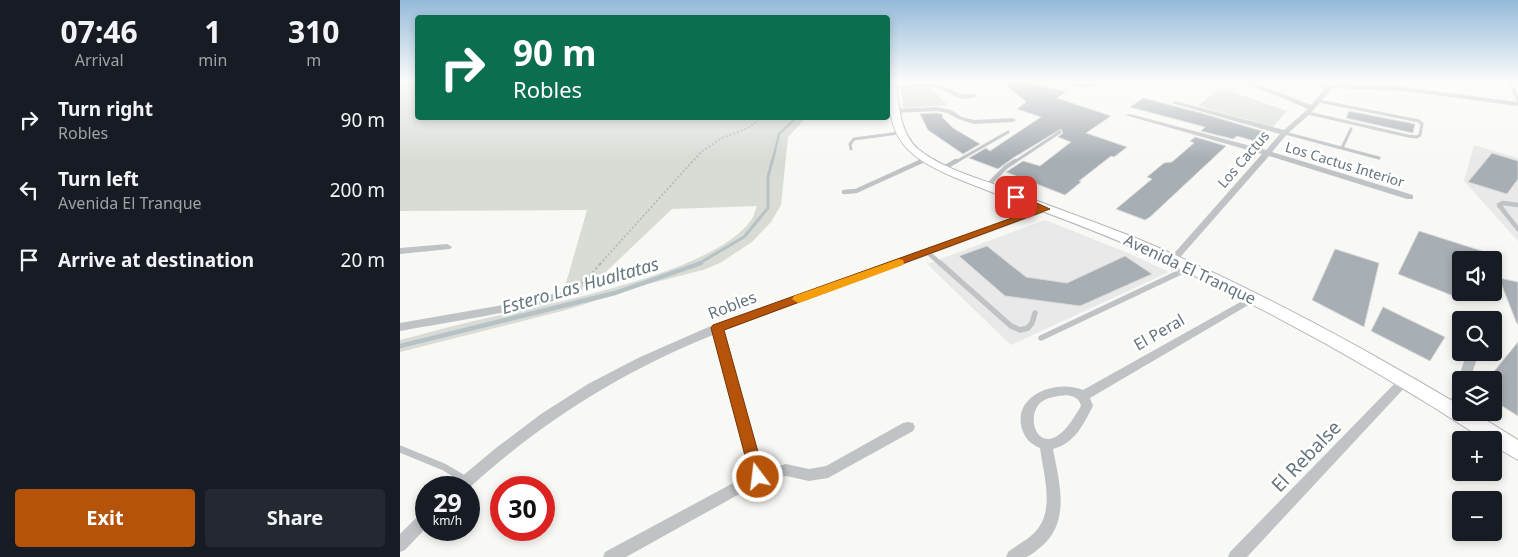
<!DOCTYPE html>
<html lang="en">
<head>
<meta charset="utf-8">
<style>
	:root { --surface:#171b24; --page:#242831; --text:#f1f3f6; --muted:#9ea1a6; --accent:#b45309 }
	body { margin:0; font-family:"Noto Sans",sans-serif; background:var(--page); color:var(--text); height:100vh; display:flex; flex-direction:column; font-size:19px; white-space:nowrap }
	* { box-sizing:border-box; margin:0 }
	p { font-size:16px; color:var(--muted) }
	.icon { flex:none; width:28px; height:28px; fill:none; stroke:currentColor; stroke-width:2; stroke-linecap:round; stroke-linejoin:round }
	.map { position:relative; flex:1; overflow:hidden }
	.side { display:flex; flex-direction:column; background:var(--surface); width:400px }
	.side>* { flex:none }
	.guide { position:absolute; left:15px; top:15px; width:475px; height:105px; border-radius:5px; box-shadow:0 2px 8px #0003; background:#0b6e4f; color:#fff; overflow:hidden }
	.controls { position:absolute; left:1052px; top:251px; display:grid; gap:10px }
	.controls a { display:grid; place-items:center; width:50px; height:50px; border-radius:5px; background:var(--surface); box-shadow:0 2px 8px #0003; font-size:25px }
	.speed { position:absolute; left:15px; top:476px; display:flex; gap:10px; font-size:25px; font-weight:700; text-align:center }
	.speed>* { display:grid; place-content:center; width:65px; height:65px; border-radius:50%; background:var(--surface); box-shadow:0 2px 8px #0003; line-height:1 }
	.speed small { font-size:12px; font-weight:400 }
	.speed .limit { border:8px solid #d22; background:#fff; color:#111 }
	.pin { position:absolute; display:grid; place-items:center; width:42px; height:42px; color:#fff; margin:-21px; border-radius:10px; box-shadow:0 2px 8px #0006 }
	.me { position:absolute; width:55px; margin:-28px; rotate:345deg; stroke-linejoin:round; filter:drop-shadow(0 0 4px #0008) }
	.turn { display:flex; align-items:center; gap:18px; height:105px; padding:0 15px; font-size:22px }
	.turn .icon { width:65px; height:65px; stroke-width:2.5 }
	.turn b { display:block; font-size:35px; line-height:42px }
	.eta { display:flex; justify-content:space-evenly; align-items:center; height:85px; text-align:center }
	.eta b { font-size:30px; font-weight:700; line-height:35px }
	.cta { display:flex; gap:10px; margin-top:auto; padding:10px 15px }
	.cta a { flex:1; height:58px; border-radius:5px; background:var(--accent); color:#fff; font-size:20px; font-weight:700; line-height:58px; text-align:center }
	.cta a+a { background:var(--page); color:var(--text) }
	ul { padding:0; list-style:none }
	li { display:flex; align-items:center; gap:15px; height:70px; padding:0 15px }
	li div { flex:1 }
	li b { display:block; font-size:19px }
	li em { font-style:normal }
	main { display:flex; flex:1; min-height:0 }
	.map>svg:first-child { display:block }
	.built { fill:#e8e9e8 }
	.green { fill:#d8dcd5 }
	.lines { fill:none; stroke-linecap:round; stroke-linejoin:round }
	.stream-far2 { stroke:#b6c2c5; stroke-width:2.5 }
	.stream-far1 { stroke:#b6c2c5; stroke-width:3 }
	.stream { stroke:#b6c2c5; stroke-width:4.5 }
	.building { fill:#a7aeb4; stroke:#d9d9d8 }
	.secondary-casing { stroke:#b2b7bb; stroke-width:2 }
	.path-far1 { stroke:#b9bcbe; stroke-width:2; stroke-dasharray:2 2; stroke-linecap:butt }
	.path { stroke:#b9bcbe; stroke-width:2.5; stroke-dasharray:2.5 2.5; stroke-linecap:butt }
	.lane-far3 { stroke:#bfc3c6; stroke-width:3 }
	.lane-far2 { stroke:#bfc3c6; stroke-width:4.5 }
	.lane-far1 { stroke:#bfc3c6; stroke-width:5.5 }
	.lane { stroke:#bfc3c6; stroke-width:7 }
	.street { fill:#bfc3c6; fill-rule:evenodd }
	.secondary { fill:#fff; fill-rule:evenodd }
	.route { fill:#b45309; stroke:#753606 }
	.slow { fill:#f59e0b }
	.labels { text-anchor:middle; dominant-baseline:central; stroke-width:5; stroke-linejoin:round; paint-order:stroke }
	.far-street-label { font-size:14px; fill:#66747d; stroke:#fff }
	.street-label { font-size:16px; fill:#66747d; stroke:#fff }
	.water-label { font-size:18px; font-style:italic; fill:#66797f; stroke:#fff }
	.near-street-label { font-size:19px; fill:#66747d; stroke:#fff }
</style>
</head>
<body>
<main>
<section class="side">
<div class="eta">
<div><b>07:46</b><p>Arrival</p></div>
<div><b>1</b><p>min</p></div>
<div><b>310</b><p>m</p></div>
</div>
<ul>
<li><svg class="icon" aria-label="right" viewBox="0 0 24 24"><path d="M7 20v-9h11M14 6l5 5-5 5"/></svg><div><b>Turn right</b><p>Robles</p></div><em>90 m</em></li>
<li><svg class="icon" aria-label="left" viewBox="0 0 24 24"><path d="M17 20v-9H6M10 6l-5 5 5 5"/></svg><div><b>Turn left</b><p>Avenida El Tranque</p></div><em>200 m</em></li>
<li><svg class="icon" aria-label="arrive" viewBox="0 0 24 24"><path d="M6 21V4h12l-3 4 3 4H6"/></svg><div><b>Arrive at destination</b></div><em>20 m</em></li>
</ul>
<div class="cta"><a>Exit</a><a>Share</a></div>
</section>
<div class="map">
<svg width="1118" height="557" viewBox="0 0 1118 557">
	<rect width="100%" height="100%" fill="#f8f8f5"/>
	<!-- built -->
	<path class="built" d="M1074,145l44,13v83l-54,-60z
		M645,220l83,33 41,19 -158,73 -84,-81z"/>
	<!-- green -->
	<path class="green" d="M0,82h17l1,36h388l-18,19 -7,68 -10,17 -19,20 -32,21 -17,7 -55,14 -82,26 -166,42v-12l8,-2c32,-9 64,-17 97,-24 58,-13 212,-44 246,-94 3,-3 4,-9 6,-14l-85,3 -82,78 -26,3 23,-80 -187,1z
		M501,88h30l16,17 -44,3z
		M821,88l66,23 -14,16 -75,-21z"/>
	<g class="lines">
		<!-- stream-far2 -->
		<path class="stream-far2" d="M662,82l23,4 21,-4
			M372,163l7,-29 17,-16"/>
		<!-- stream-far1 -->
		<path class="stream-far1" d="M298,264l46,-27 24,-29v-31l4,-16"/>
		<!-- stream -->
		<path class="stream" d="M0,346l215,-53 86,-30"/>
	</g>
	<!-- building -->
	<path class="building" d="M603,82h26l37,10 -9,6 54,18 -25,17 41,14 -13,10 -3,-1 -32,25 2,1 -16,13 -59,-23 17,-11 17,5 31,-24 -13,-5 5,-4 -2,-4 -48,29 -15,11 -29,-11 17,-10 4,3 51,-34 -24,-8 9,-7z
		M743,98l58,15 64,19 -11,9 -17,-5 -4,3 -32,-8 4,-4 -75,-20z
		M949,111l66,13 -2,9 -67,-15z
		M537,113l5,1 1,4 10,10 27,16 -17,10 -35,-24 -8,-16z
		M795,137l31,9 -76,71 -5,3 -29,-11 36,-30 -5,-2 17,-14 8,-1 22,-19 -4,-2z
		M1092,153l26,8v18l-11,15 -39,-12z
		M1019,231l63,20 -4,9h-17v39l-63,-25z
		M587,246l39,31 41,6 58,-27 27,18 -72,32 -75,-10 -46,-40z
		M935,249l44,14 -15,64 -52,-27z
		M1099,278l19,4v42h-1z
		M983,307l62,30 -15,24 -59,-30z
		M1118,342v74l-24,-15v-21h-7z"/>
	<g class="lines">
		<!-- secondary casing -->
		<g class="secondary-casing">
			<path id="secondary" d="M488,82h8c3,23 3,50 22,67 21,17 50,26 75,35 48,19 97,36 145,55 112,47 219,105 323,167v6h12l45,28v20l-24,-14v-6h-9c-110,-72 -226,-136 -346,-190 -60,-27 -122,-47 -183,-72 -51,-22 -68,-38 -68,-96z"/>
		</g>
		<!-- path-far1 -->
		<path class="path-far1" d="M200,264l101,-112 21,-14 26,-10 12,-10"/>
		<!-- path -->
		<path class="path" d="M182,284l19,-21"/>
		<!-- lane-far3 -->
		<path class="lane-far3" d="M1111,85l7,15
			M908,113l100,23 9,1 3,-2 2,-11 -3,-3 -100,-20
			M885,133l94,25
			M942,148l9,-19
			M451,149l-1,-5 4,-5 45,-6
			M519,163l8,-4
			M554,163l54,-31
			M613,163l47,-31"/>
		<!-- lane-far2 -->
		<path class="lane-far2" d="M544,168l12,-7
			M587,186l19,-19 9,-6
			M444,192l12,-1 66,-30
			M1118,205l-15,-2 -4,2 19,24
			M527,252l14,12"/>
		<!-- lane-far1 -->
		<path class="lane-far1" d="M540,263l71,63 9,4 8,-2 4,-5 3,-10
			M641,338l148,-70"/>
		<!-- lane -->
		<path class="lane" d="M0,449l44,18 22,13"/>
		<!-- street -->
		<path class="street" d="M844,82h8l59,23 13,-16 -10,-7h7l6,4 14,-3 63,4 114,15v4l-114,-15 -72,-3 -22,26 -23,20 -15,18 141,43v4h-6l-138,-43 -93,106h-6l-2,-2 2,-2 92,-104 -137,-39 5,-1 136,36 14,-16 -108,-31 3,-2 109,29 24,-21z
			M540,84l20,10h14l3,2c-14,8 -24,-2 -37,-7 -8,-4 -38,0 -48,0l-3,-2 3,-2z
			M537,107l14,3 11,7 12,3 39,-2 3,2 -3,2 -39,2 -16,-5 -11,-6 -10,-2 -42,2 -3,-2 3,-2z
			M645,206l3,1 1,2 -1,2 -325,120 40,139 23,-6 23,5 17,-3 77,-43 5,-1 5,1 2,4 -2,4 -85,47 -19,3 -23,-5 -25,6 -135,75h-23l2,-5 145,-78 -37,-139c-92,37 -170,86 -244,153h-17l2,-5 42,-35 45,-34 47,-30 50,-26 75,-33z
			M47,244l5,3 -2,2 -50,5v-6z
			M178,286l5,3c-13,15 -154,36 -183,42v-8l125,-22 40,-10z
			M853,295l4,1 1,2 -1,2 -167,98 3,8c-10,19 -18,37 -40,43 6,32 18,72 -11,97 -4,3 -11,10 -16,11 -6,0 -14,0 -20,0l2,-5c10,-8 24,-14 31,-25 15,-21 4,-55 1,-79 -10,-4 -15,-10 -18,-19 -10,-35 36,-50 61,-39zM666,395c8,1 13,3 15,11 -7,11 -13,23 -24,30 -20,13 -31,-18 -17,-33 7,-6 18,-7 26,-8z
			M1067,352h12l-9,28h-9v27l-3,7 -4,1 -4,-1 -2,-4 7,-23 4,-4 -1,-3z
			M1004,376l4,2 2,3 -2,3 -161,173h-19l2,-5 170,-174z
			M26,511v17l-21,22 -5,2v-18l21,-21z"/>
		<!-- secondary -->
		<use href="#secondary" class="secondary"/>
	</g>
	<!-- sky -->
	<linearGradient id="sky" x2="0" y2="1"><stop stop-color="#94bada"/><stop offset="0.51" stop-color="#fcfcfa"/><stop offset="1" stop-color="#fcfcfa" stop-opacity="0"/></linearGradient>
	<rect width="1118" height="160" fill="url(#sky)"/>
	<!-- route -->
	<path class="route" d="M613,195h6l31,14 -326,121 41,147 -2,5 -5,2 -6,-2 -41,-154 2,-3 324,-116 -24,-10z"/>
	<!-- slow -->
	<path class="slow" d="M499,259l4,1 1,3 -1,2 -101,37 -4,1 -6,-4 2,-3z"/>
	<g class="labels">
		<!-- far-street labels -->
		<g class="far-street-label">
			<text transform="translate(843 159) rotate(-49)">Los Cactus</text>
			<text transform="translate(945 164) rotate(17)">Los Cactus Interior</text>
		</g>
		<!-- street labels -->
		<g class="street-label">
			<text transform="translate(790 269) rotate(25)">Avenida El Tranque</text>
			<text transform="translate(332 305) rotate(-21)">Robles</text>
			<text transform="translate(759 332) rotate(-30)">El Peral</text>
		</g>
		<!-- water labels -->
		<g class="water-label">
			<text transform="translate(180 285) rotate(-16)">Estero Las Hualtatas</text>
		</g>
		<!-- near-street labels -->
		<g class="near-street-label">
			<text transform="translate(906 456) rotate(-46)">El Rebalse</text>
		</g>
	</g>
</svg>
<div class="controls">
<a><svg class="icon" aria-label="sound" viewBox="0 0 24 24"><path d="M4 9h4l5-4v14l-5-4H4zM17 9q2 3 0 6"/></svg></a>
<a><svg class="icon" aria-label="search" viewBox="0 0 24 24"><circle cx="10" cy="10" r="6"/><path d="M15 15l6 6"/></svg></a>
<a><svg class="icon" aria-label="layers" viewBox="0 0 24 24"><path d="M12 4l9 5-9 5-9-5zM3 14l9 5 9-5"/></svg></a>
<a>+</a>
<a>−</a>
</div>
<div class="speed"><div>29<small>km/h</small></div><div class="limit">30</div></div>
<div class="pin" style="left:616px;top:197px;background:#d93025"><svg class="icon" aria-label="arrive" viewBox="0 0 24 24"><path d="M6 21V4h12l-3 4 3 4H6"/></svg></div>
<svg class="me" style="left:358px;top:477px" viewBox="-20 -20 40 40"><circle r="17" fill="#b45309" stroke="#fff" stroke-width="3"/><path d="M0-11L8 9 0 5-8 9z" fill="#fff"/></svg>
<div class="guide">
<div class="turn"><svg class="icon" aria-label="right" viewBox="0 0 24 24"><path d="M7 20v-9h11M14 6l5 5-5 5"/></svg><div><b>90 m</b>Robles</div></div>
</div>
</div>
</main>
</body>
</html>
